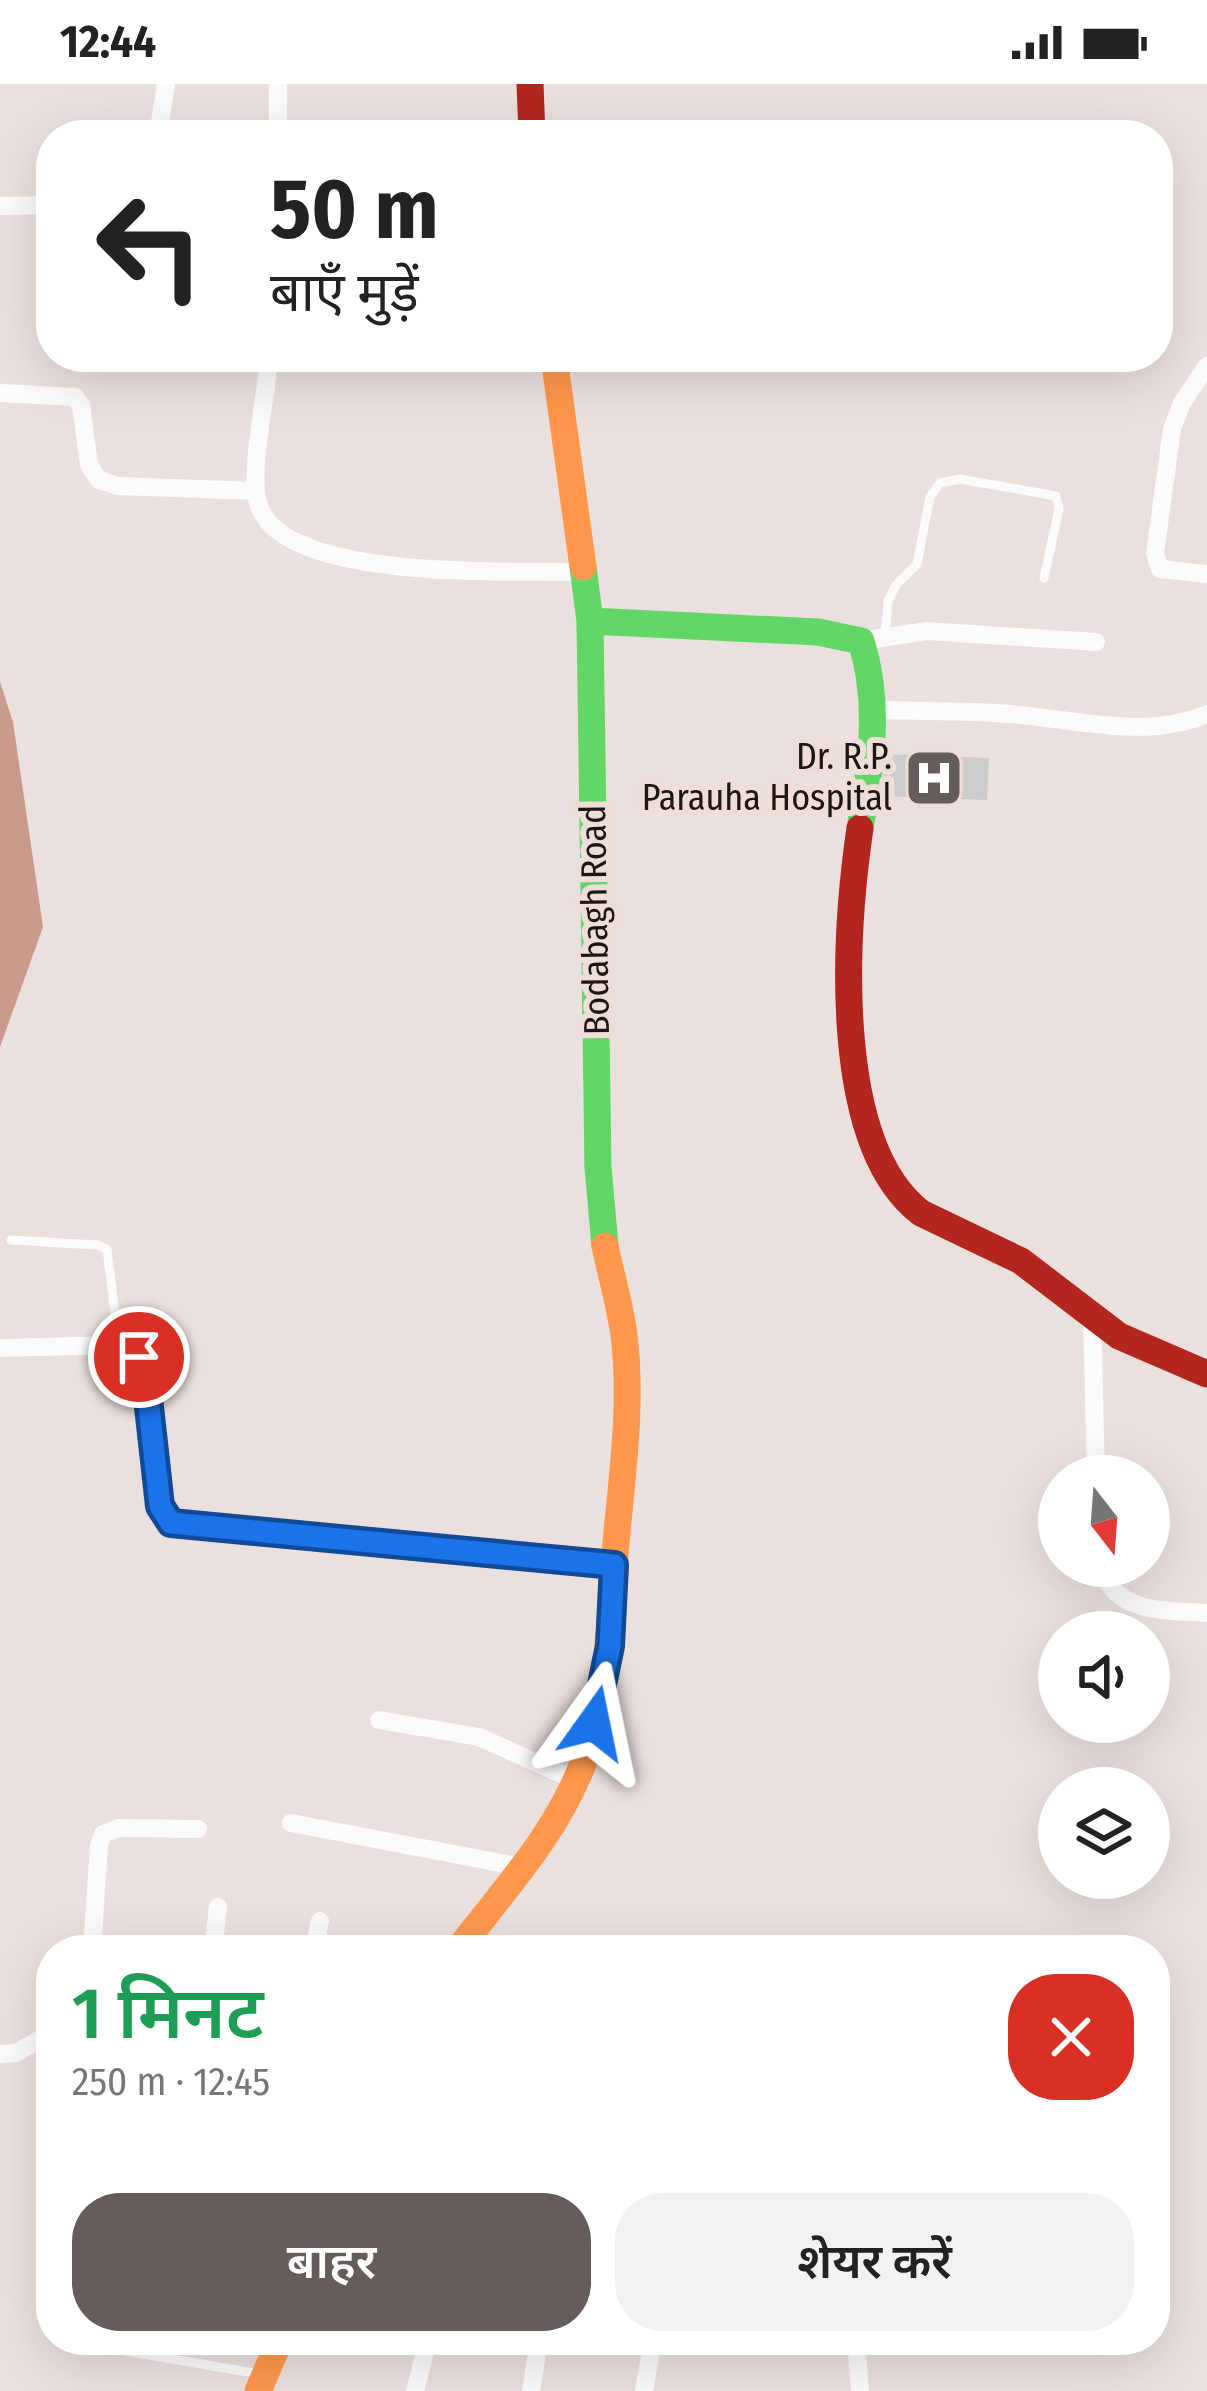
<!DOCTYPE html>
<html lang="hi">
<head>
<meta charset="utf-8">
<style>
	:root { --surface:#fff; --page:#f2f2f2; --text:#222; --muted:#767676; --accent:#645d5a }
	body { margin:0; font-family:"Fira Sans Condensed","Noto Sans Devanagari",sans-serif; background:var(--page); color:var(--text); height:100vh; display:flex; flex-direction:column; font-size:45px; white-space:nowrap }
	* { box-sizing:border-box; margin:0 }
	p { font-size:39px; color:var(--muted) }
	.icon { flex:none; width:66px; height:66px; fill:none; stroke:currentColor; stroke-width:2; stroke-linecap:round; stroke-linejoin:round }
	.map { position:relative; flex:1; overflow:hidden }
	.side { position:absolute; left:36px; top:1851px; width:1134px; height:420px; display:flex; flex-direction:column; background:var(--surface); border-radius:48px; box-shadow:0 12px 48px #0002 }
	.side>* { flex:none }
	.top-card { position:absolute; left:36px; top:36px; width:1137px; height:252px; border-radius:48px; box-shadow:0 12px 48px #0002; background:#fff; color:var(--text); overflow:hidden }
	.needle { width:78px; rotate:163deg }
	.tools { position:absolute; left:1038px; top:1371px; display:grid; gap:24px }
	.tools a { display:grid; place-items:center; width:132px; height:132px; border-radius:50%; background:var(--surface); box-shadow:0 12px 48px #0002; font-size:60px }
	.pin { position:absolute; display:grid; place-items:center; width:102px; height:102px; color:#fff; margin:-51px; border:6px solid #fff; border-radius:50%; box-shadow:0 3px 12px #0007 }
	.me { position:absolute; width:132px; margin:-66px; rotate:12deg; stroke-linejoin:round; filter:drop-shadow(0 0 9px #0008) }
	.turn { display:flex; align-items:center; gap:42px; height:252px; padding:0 36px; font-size:54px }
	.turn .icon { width:156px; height:156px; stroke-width:2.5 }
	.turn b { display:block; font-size:84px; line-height:102px }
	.round { display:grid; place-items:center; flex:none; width:126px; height:126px; border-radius:48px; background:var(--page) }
	.summary { display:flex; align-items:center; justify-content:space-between; height:204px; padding:0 36px }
	h1 { font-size:72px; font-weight:600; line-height:90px; color:#1e9e55 }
	.button { display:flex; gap:24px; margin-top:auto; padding:24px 36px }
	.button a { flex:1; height:138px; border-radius:48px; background:var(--accent); color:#fff; font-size:48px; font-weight:600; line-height:138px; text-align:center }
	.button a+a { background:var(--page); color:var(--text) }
	.status { display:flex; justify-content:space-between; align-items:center; height:84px; padding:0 60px; background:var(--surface); direction:ltr }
	.status svg { height:33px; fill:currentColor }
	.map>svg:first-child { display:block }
	.water { fill:#ca9a8c }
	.building { fill:#cdcbcb }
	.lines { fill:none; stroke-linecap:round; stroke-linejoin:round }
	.lane { stroke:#fcfafa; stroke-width:9 }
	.street { stroke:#fcfafa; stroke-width:18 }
	.fast { stroke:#63d668; stroke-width:27 }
	.slow { stroke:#ff974d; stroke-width:27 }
	.jam { stroke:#b3261e; stroke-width:27 }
	.route-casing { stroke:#114b97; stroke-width:30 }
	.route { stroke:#1a73e8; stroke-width:21 }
	.labels { text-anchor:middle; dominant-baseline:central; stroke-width:12; stroke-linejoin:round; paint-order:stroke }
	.poi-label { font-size:36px; fill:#1c1614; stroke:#efddd8; text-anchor:end }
	.street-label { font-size:36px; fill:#1c1614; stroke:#efddd8 }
</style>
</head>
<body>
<div class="status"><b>12:44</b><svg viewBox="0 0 49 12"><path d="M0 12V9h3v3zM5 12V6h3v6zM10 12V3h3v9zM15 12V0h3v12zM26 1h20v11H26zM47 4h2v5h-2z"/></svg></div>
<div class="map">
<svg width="1207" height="2307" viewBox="0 0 1207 2307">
	<rect width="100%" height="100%" fill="#eae0dd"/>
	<!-- water -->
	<path class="water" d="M0,598l13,40 30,205 -43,120z"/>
	<!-- building -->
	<path class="building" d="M884,670l105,4 -2,42 -105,-4z"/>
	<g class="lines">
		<!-- lane -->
		<path class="lane" d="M885,552l3,-35 8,-16 21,-21 13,-67 10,-14 20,-4 96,17 3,13 -15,69
			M11,1156l86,5 10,4 12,96
			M114,2265l146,25"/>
		<!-- street -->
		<path class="street" d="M158,51l8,-51
			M278,51v-51
			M0,122l51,-1
			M269,273c-2,38 -20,112 -11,146 22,80 256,67 326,69
			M1207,282l-25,37 -10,26 -17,125 5,15 47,5
			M0,309l75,4 6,8 8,60 10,15 19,6 138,5
			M861,557l66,-10 169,11
			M876,626c40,1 80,1 120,3 69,3 145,29 211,1
			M1092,1233l4,159
			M0,1264l119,-3 20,12 7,23 14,126 11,17 443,42
			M1100,1482c16,49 64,44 107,47
			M379,1636l100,17 96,43
			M291,1739l231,44
			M92,1866l7,-105 4,-11 15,-6 80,1
			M213,1866l5,-43
			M314,1866l6,-29
			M0,1970l16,-1 35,-20
			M856,2256l4,51
			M415,2307l13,-51
			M531,2307l8,-51
			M644,2307l9,-51"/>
		<!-- fast -->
		<path class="fast" d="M583,483l7,54 8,546 7,79
			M590,537l228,11 43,9c20,63 10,123 -1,187"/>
		<!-- slow -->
		<path class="slow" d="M554,273l29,210
			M458,1866c46,-60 99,-117 126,-189 25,-66 25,-138 31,-207 6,-72 18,-146 9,-219 -4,-30 -13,-60 -19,-89
			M258,2307l22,-51"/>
		<!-- jam -->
		<path class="jam" d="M530,0l2,51
			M860,744c-15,103 -30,315 61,385l100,48 98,75 88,38"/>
	</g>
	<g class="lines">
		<!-- route casing -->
		<g class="route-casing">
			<path id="route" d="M139,1273l7,23 14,126 11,17 443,42 -4,81 -16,77"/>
		</g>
		<!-- route -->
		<use href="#route" class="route"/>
	</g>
	<!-- icons -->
	<defs>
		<g id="hospital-square" transform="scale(3)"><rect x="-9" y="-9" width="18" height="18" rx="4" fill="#645d5a" stroke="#efddd8"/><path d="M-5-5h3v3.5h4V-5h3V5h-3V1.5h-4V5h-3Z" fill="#fff"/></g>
	</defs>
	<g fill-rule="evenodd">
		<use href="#hospital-square" x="934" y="694"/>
	</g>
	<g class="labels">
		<!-- poi labels -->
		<g class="poi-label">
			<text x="892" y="673">Dr. R.P.<tspan x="892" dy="41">Parauha Hospital</tspan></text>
		</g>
		<!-- street labels -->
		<g class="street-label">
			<text transform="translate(595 836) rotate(-91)">Bodabagh Road</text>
		</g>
	</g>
</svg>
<div class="tools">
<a><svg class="needle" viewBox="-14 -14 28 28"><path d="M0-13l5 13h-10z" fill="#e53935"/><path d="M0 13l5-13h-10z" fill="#767676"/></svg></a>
<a><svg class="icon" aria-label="sound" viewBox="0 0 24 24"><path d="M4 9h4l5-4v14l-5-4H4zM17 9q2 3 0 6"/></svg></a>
<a><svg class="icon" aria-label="layers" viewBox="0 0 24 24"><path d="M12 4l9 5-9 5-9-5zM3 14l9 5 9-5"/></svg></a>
</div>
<div class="pin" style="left:139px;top:1273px;background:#d93025"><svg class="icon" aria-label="arrive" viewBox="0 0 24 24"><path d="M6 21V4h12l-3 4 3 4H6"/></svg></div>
<svg class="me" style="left:594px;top:1639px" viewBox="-20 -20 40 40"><path d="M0-17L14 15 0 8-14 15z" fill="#1a73e8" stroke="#fff" stroke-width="4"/></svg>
<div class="top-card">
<div class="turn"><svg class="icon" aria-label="left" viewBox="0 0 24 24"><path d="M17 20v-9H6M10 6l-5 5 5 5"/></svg><div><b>50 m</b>बाएँ मुड़ें</div></div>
</div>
<section class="side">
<div class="summary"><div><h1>1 मिनट</h1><p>250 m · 12:45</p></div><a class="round" style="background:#d93025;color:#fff"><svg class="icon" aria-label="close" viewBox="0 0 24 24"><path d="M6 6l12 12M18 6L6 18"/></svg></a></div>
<div class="button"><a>बाहर</a><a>शेयर करें</a></div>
</section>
</div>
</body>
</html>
